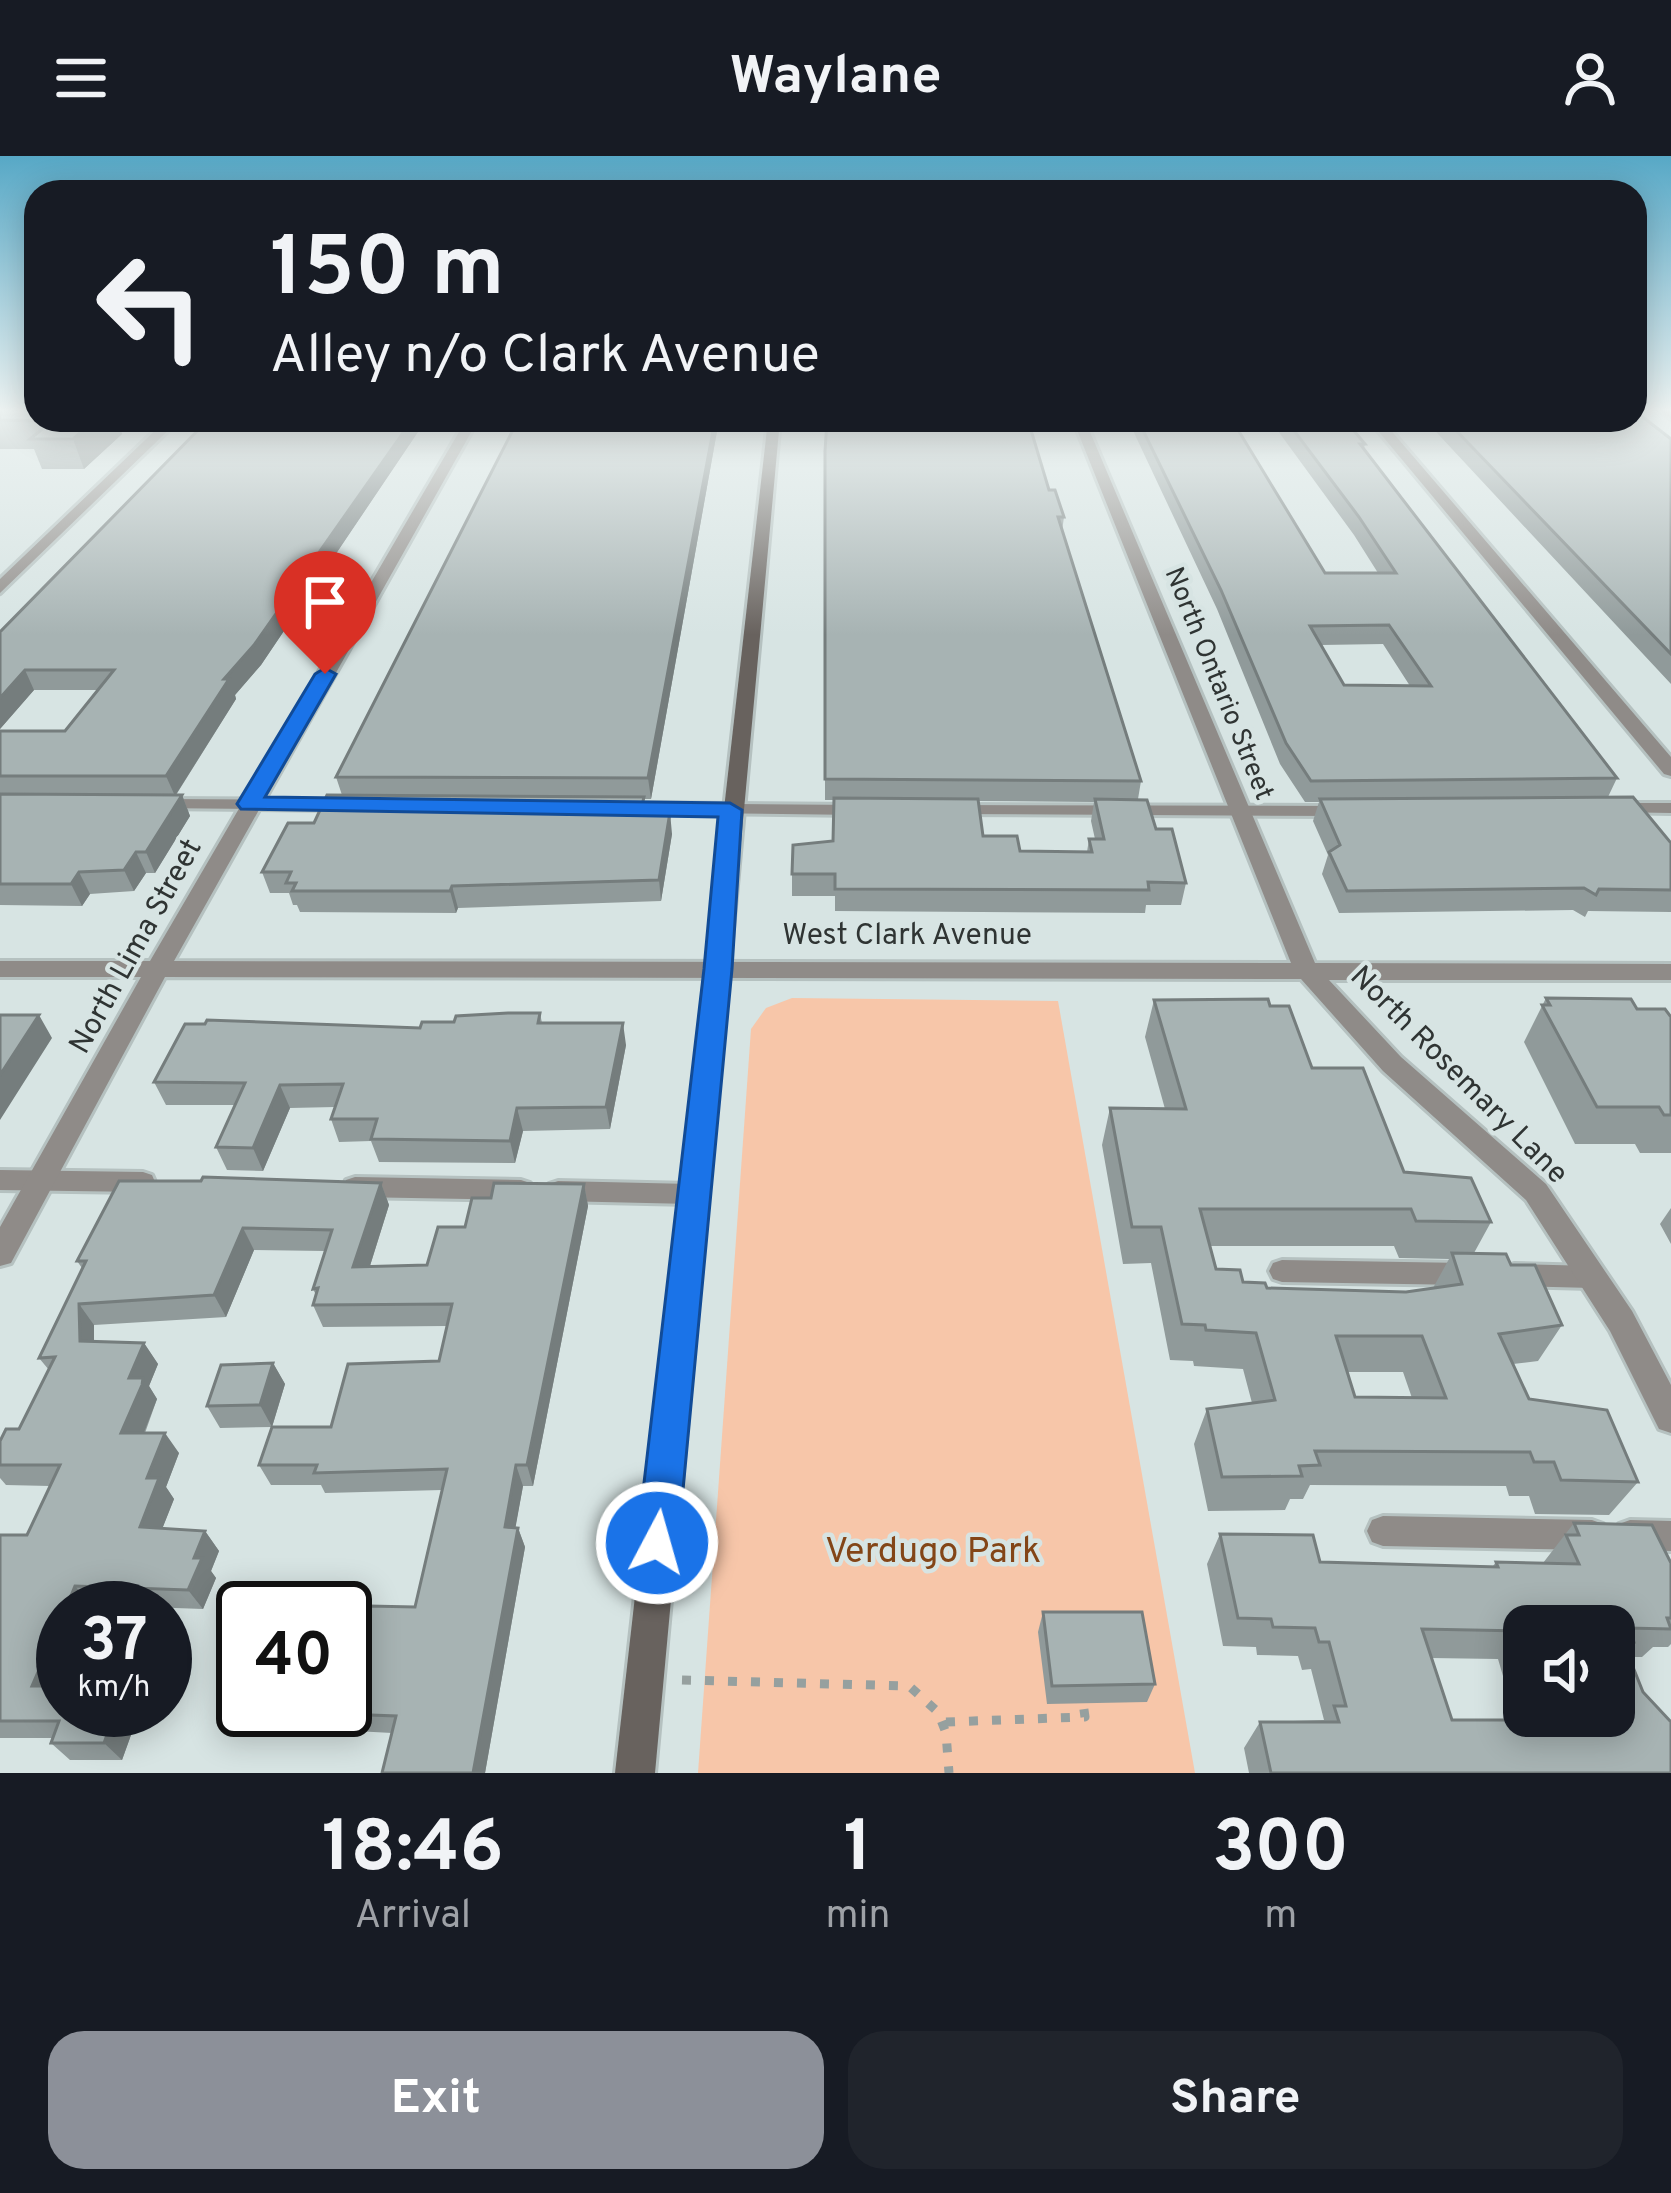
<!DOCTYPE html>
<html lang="en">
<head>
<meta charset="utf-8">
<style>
	:root { --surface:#171b24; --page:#20242c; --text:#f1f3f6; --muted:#9ea1a6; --accent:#8c9099 }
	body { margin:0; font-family:Overpass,sans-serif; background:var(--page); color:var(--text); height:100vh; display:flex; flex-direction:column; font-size:45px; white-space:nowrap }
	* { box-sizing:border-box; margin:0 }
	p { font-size:39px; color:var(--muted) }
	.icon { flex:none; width:66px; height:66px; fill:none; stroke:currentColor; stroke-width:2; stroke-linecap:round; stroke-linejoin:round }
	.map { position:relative; height:1617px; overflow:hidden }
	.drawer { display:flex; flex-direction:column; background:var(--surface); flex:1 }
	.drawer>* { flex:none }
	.guide { position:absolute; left:24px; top:24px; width:1623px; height:252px; border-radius:36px; box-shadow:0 6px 30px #0003; background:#171b24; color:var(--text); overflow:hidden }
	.fabs { position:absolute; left:1503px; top:1449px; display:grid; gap:24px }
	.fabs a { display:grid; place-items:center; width:132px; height:132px; border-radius:24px; background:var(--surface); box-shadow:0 6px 30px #0003; font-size:60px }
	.speed { position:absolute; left:36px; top:1425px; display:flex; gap:24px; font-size:60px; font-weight:700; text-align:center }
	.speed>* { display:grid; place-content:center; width:156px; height:156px; border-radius:50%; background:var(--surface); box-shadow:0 6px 30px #0003; line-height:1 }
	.speed small { font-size:30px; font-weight:400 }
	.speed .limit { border:6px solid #111; border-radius:18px; background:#fff; color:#111 }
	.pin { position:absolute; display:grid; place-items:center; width:102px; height:102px; color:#fff; margin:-123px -51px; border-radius:50% 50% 50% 0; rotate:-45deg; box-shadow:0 0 12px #0007 }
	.pin .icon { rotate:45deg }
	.me { position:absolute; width:132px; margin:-66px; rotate:6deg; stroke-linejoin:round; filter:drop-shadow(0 0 9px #0008) }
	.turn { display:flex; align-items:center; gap:42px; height:252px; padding:0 48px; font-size:54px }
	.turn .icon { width:156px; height:156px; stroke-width:2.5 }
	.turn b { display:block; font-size:84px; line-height:102px }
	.eta { display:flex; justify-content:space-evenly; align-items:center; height:204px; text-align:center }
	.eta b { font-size:72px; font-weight:700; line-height:84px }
	.button { display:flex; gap:24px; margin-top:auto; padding:24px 48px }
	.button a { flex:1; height:138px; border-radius:36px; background:var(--accent); color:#fff; font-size:48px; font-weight:700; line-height:138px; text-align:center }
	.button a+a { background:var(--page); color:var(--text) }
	header { display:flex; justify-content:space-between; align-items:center; height:156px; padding:0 48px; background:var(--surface); font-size:54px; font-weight:700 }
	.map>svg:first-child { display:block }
	.green { fill:#f7c6a9 }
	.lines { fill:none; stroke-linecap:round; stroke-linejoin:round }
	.lane-casing { stroke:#b5c1c0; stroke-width:6 }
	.street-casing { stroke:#b5c1c0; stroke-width:6 }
	.secondary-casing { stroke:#b5c1c0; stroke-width:6 }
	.path { stroke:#96a09f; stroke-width:9; stroke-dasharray:9 14; stroke-linecap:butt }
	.lane { fill:#8f8b88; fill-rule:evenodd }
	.street { fill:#8f8b88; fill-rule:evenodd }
	.secondary { fill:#68625e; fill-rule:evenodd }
	.wall { fill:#909a9a; fill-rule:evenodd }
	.shaded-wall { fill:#757d7d }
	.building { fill:#a7b3b3; stroke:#757d7d; stroke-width:3; fill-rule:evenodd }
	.route { fill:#1a73e8; stroke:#114b97; stroke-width:3 }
	.labels { text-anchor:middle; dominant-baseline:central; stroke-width:9; stroke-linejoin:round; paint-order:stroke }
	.far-street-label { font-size:27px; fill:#2f3433; stroke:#d7e4e3 }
	.street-label { font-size:30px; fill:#2f3433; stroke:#d7e4e3 }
	.near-park-label { font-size:36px; fill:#834517; stroke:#d7e4e3 }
</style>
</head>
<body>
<header><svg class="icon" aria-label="menu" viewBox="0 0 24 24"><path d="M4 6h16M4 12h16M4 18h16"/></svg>Waylane<svg class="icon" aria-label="person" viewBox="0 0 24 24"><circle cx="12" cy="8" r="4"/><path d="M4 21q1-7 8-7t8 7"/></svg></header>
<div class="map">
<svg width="1671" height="1617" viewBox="0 0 1671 1617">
	<rect width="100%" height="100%" fill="#d7e4e3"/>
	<!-- green -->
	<path class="green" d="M792,842l266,3 137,772h-497l53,-744 15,-21z"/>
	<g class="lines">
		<!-- lane casing -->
		<g class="lane-casing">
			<path id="lane" d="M160,643l190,1 9,5 -9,5 -196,-2 -3,-4z
				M616,647l244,2 9,5 -9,5 -250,-3 -3,-4z
				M1618,647h53v10l-59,-1 -3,-4z
				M952,649l388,1 9,5 -9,5 -394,-2 -3,-4z
				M0,1014l143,2 9,3 3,7 -3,7 -9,3 -143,-2z
				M355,1021l166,3 9,3 4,7 -4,7 -9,3 -166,-3 -9,-3 -3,-7 3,-7z
				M558,1025l133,3 9,3 4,7 -4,7 -9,3 -133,-3 -9,-3 -4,-7 4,-7z
				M1282,1104l183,3 9,3 4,8 -4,8 -9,3 -183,-3 -9,-3 -4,-8 4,-8z
				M1514,1108l78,2 9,3 4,8 -4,8 -9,3 -78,-2 -9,-3 -4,-8 4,-8z
				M1383,1360l209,4 11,4 5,11 -5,11 -11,4 -209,-4 -11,-4 -5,-11 5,-11z
				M1630,1364l41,1v30l-41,-1 -11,-4 -5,-11 5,-11z"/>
		</g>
		<!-- street casing -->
		<g class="street-casing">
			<path id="street" d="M1656,252h14l1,11z
				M166,264h13l-179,173v-14z
				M466,264h12l-304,541 1117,2 -218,-543h12l230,543 356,1v16h-342l72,77 145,127 86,127 39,74v48l-12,-4 -49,-98 -84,-131 -143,-129 -82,-92 -1136,-2 -154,286 -11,3v-39l141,-250h-141v-16h150z
				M1369,264h13l289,337v19l-7,-2z"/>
		</g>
		<!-- secondary casing -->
		<g class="secondary-casing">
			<path id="secondary" d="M768,264h12l-125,1353h-40z"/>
		</g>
		<!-- path -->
		<path class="path" d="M682,1524l227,6 29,26 8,21 3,40
			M946,1566l139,-5 -2,-14"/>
		<!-- lane -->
		<use href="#lane" class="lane"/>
		<!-- street -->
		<use href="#street" class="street"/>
		<!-- secondary -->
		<use href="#secondary" class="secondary"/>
	</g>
	<!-- wall -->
	<path class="wall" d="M0,252l36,12h90l-7,6 3,8 -38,35h-42l-8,-20h-34z
		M208,264h218l-165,245 -26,30 1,4 -60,96h6l8,21 -35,57h-9l-12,18 -44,3 -8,12 -82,-1v-174h65l33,-41h-64l-34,39 26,-121z
		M518,264h201l-68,379h-7l1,14 27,21 -11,67 -203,7 -2,5 -156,-1 -3,-7h-4l-4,-12h-19l-8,-21 80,-77 -6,-18z
		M1128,264h104l93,153h53l-24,-38 -84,-115h75l20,24 -1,5 253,329 -9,19 63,46v69l-83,-1 -3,6 -12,-7 -234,3 -17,-39 6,-19 -15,-34 6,-19h-14l-25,-38 -63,-155zM1383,488l27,42 -66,-1 -23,-40z
		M1425,264h210l36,19v245z
		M825,295l224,39 15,27 -2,14 79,250 -3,18 48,84 -5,22h-35l-1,8 -310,-2v-15h-43v-22l41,-33 1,-41h-9zM978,645l116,1 -3,19 4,18h-6l-2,13 -67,-1 -37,-15z
		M1546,842l91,11 34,8v136h-31l-5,-9h-60l-51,-102z
		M1154,844l116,6 42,62 92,104 87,50 -17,31 37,12 51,60 -24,36 -25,3 16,35 109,83 -29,33 -74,-1 -6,-18h-20l-3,-10 -196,-1 -7,14h-13l-5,11 -77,1 -14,-67 13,-35 45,-6 -9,-34 -49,-3 -1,-5 -23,-1 -19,-97 -28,1 -21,-119 8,-37 55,1 -20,-72zM1210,1090h184l5,12 50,1 -16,29 -27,4 -139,-4 -24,-6 -27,-13zM1347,1216h56l9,26 -57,-1z
		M540,857l2,10 84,22 -16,84 -87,2 -8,32 -136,-1 -8,-21 -32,1 -8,-23 4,-12 -45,1 -27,63 -36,-1 -11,-23 19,-42h-69l-12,-23 266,-54z
		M381,1027l8,22 -19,61 57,-1 64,-67 93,-14 4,22 -55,280h-10l-8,42h3l7,19 -40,226h-103l10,-40 -37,-2 -12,-17 72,-107 27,-117 -117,3 -4,-8h-50l-12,-20 72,-38 108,-66 8,-35 -124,1 -10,-22 3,-10 -3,-6 12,-38 -71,-1 -28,67 -132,8v16l50,2 14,21 -9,22 8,13 -12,34 34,20 -13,34 8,12 -12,30 43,2 14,20 -8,20 5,7 -13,31 -111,-4 -29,3v67l-5,11 82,24 -18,50h-52l-19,-17 1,-5h-52v-203h27l23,-49 -44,-1 -6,-7v-37l19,-12 30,-59 -10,-12 43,-90 -5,-7z
		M1671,1052v36l-11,-20z
		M273,1207l12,21 -13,43 -52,1 -13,-22z
		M1574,1367l97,40v81l-3,3h-15l-11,10h-13l42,116h-422l-5,-25 16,-26 64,-2 -13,-51 -9,1 -4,-14 -41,-1 -1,-8 -33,-1 -16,-82 13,-30 100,28 173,4 3,-4 47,1zM1524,1470h90v90h-72l-2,4h-88l-21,-62 67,1 5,17h21z
		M1043,1456l112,72 -8,18 -100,2 -9,-72z"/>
	<!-- shaded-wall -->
	<path class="shaded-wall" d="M95,264h31l-7,6 3,8 -38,35 -11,-30z
		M412,264h14l-165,245 -26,30 1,4 -61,97 -9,-20 58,-97z
		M715,264h4l-68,379 -3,-21z
		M25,514l9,20 -34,39v-31z
		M182,639l8,21 -35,57 -9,-21z
		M670,656l2,22 -11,67 -2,-21z
		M136,696l10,21 -12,18 -10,-21z
		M79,716l11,22 -8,12 -11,-22z
		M452,730l6,22 -2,5 -6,-22z
		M39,859l13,23 -52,82v-45z
		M623,867l3,22 -16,84 -4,-22z
		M280,929l10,23 -27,63 -10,-23z
		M517,952l6,23 -8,32 -5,-22z
		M381,1027l8,22 -26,83 -10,-21z
		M584,1028l4,22 -55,280 -6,-21z
		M243,1072l11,22 -28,67 -12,-22z
		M79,1148l15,21v37l-14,-21z
		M144,1187l14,21 -9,22 8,13 -21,54 -15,-20 8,-55z
		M273,1207l12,21 -13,43 -12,-22z
		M165,1277l14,20 -13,34 8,12 -19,48 -15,-20 7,-49z
		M516,1309l7,21 -11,61 -7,-20z
		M518,1372l7,19 -40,226h-12z
		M205,1375l14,20 -8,20 5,7 -13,31 -15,-19 6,-32z
		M75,1430l17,19 -1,3h-25z
		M63,1458v61l-12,29 -19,-18z
		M116,1554h24l-18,50 -18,-17z"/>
	<!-- building -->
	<path class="building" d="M0,252h36v12h59l-22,19h-43l22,-18 -52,-1z
		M1635,255l36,28v215l-225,-234h189z
		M208,264h204l-158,225 -30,34h5l-63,97h-166v-45h65l49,-61h-89l-25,28v-66z
		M518,264h197l-67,358 -312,-1z
		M827,264h201l21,70h6l9,27h-6l83,264 -316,-2v-328z
		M1138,264h94l93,153h71l-37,-56 -73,-97h59l20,24h-5l257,334 -306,3 -25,-38 -65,-153zM1389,469l42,61 -87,-1 -34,-59z
		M0,638l182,1 -36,57h-10l-12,18 -45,2 -8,12h-71z
		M327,639l317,2 -4,16 30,-1 -11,68 -207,6 -2,5h-158l4,-8h-10l5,-11h-29l26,-49h26z
		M1633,641l38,46v47l-72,-1 -3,6 -12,-7 -237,3 -18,-39 11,-7 -20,-46z
		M834,642l144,1 5,37h34l3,15 72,1 -3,-13h15l-9,-40 52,1 9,29h16l14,54 -38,-1 1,8 -314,-1v-15h-43l1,-29 40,-4z
		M1546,842l85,1 6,10h28l6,8v98h-7l-5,-8h-62l-55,-102h8z
		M1268,843l2,7h19l23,62h51l41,104 67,6 20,44 -75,-1 -5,-12h-211l16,60 24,1 3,12 22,1 2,5 139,4 56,-8 -10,-31 54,1 5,11h24l27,60 -63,9 30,65 78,11 31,72 -77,-2 -7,-18h-20l-4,-10 -215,-1 5,14 -21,1 3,10 -80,1 -15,-68 68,-9 -19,-67 -50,-3 -1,-5 -23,-1 -21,-97h-29l-22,-119 76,1 -32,-109zM1336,1180h86l24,62 -91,-1z
		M508,857h32l-2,10h85l-17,84 -89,1 -7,33 -139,-2 6,-20h-46l12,-35 -63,1 -27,63 -37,-1 29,-64 -91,-1 31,-58h20l2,-4 213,8 2,-6h32l2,-6z
		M0,859h39l-39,60z
		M203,1021l178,6 -28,84 74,-2 11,-38h27l7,-29h19l3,-15 90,1 -57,281h-11l-11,62 13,1 -45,245h-91l14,-57 -53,-2 26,-108 46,1 32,-138 -133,4 3,-8h-58l13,-38h59l17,-63 91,-3 13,-57 -139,1 5,-17 -5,1 19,-59 -89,-2 -29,67 -135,9 1,37 64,2 -15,35h14l-1,7 -21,48h44l-18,45h12l-19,49 65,4 -11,27h8l-14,32 -113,-4 -9,22h-3v6l-31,72h31v24h53l-12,33h-53l8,-22h-59v-186h27l33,-70h-60v-24l6,-12h13l36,-72 -16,1 47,-97h-9l42,-80h82z
		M273,1207l-13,42 -53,1 14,-41z
		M1574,1367l78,2 19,38v55h-4l4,11 -42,-1 5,14h-11l20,50 28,30v51h-400l-11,-51h79l-5,-16h12l-17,-64h-10l-4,-14 -42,-1 -2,-8 -33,-1 -18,-84 93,1 7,27 178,5 -2,-5 83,2 -13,-29h13zM1524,1470h90v90h-56l-1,4h-105l-30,-91 100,2 2,6z
		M1043,1456h99l13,72 -103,2z"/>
	<!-- sky -->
	<linearGradient id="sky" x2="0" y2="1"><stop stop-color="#57a8c6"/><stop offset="0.53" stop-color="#edf3f2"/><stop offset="1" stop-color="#edf3f2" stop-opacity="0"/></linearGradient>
	<rect width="1671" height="479" fill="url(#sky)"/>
	<!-- route -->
	<path class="route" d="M325,512l11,6 -71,123 465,6 12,7 -10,159 -54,574 -6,14 -15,6 -14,-6 -6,-14 67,-574 14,-152 -477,-8 -4,-5 78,-130z"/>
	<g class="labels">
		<!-- far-street labels -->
		<g class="far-street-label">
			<text transform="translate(1218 528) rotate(68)">North Ontario Street</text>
		</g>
		<!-- street labels -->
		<g class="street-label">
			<text x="907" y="780">West Clark Avenue</text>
			<text transform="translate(137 791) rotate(-61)">North Lima Street</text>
			<text transform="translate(1458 920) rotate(45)">North Rosemary Lane</text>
		</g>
		<!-- near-park labels -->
		<g class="near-park-label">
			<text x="933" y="1397">Verdugo Park</text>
		</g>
	</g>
</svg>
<div class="fabs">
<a><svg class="icon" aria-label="sound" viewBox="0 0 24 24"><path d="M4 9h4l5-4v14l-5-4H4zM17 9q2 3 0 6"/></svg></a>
</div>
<div class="speed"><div>37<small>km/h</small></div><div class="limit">40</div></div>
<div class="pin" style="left:325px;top:518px;background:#d93025"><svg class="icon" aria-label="arrive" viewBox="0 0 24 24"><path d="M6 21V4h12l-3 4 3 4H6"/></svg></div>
<svg class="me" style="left:657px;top:1387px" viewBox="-20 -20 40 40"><circle r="17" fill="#1a73e8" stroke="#fff" stroke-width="3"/><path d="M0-11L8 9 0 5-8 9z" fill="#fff"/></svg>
<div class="guide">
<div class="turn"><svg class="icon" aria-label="left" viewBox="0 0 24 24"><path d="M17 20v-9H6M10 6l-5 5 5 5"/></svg><div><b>150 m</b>Alley n/o Clark Avenue</div></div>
</div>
</div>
<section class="drawer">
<div class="eta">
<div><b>18:46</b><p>Arrival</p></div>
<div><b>1</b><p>min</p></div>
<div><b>300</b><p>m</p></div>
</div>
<div class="button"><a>Exit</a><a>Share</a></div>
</section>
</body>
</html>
